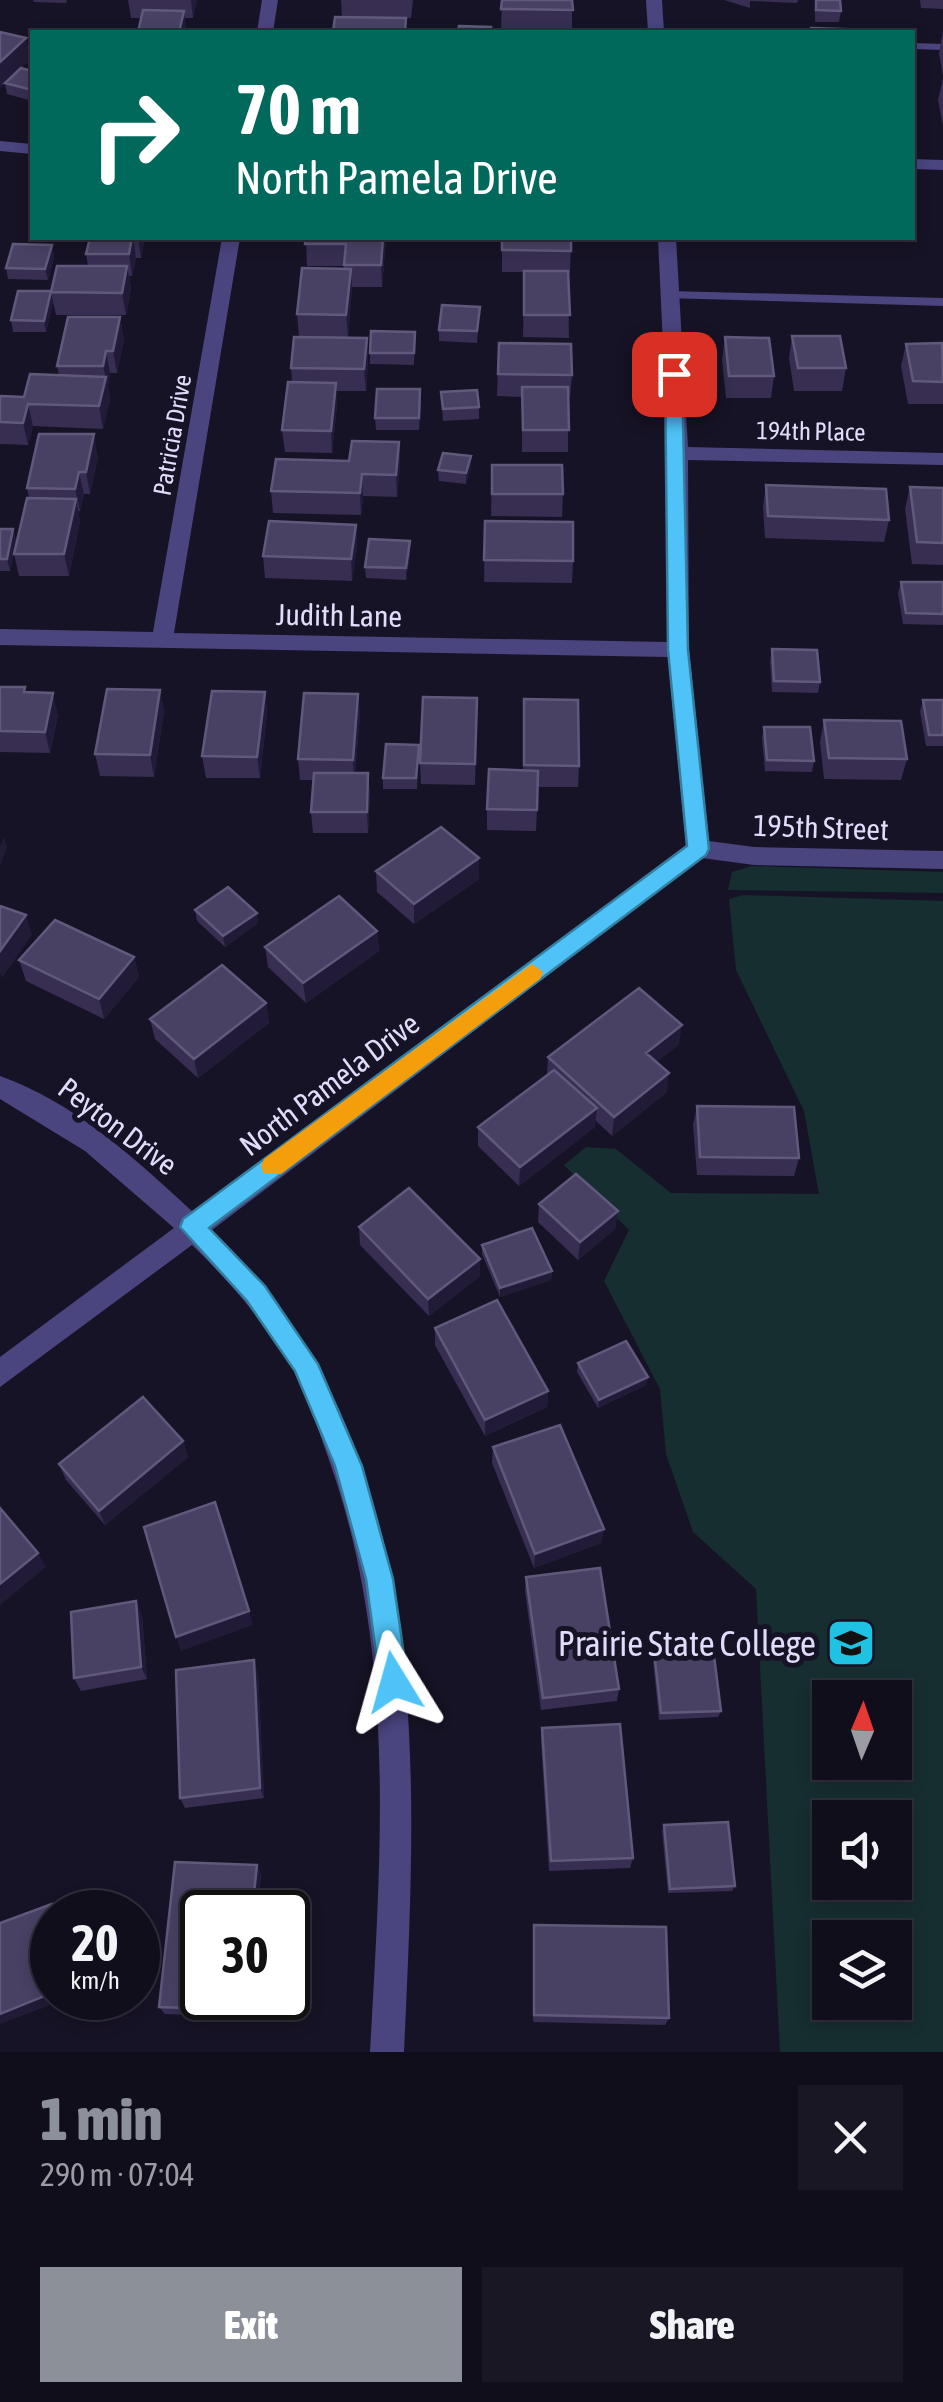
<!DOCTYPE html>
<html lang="en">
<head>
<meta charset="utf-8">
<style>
	:root { --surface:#110e1c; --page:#1a1725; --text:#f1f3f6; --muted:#9c9ca3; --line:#302e3b; --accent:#8c9099 }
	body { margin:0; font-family:"Asap Condensed",sans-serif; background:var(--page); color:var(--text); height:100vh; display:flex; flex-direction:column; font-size:38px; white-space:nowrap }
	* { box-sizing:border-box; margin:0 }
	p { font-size:32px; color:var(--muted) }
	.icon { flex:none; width:55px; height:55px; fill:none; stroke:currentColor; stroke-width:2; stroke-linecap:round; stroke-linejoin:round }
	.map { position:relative; height:2052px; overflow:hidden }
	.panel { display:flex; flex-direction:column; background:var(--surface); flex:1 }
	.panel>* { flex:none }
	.top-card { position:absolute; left:30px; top:30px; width:885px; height:210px; border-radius:0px; box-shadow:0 5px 15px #0003,0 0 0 2px var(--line); background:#00695c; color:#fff; overflow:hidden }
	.needle { width:65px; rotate:2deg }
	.controls { position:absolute; left:812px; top:1680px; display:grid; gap:20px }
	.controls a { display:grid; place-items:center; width:100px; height:100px; border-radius:0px; background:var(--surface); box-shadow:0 5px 15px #0003,0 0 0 2px var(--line); font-size:50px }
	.speed { position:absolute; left:30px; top:1890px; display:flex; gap:20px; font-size:50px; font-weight:700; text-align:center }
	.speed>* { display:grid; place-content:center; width:130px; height:130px; border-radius:50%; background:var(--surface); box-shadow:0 5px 15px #0003,0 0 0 2px var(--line); line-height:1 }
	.speed small { font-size:25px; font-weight:400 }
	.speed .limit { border:5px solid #111; border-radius:15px; background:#fff; color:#111 }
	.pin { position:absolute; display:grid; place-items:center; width:85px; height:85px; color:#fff; margin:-42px; border-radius:20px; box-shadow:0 5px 15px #0006 }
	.me { position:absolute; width:110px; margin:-55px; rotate:352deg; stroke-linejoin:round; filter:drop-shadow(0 0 8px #0008) }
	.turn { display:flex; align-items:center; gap:35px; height:210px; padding:0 40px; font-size:45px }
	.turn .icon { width:130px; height:130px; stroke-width:2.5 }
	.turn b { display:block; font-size:70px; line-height:85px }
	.round { display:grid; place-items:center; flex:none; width:105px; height:105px; border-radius:0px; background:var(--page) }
	.headline { display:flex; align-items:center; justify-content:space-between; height:170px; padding:0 40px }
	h1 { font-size:60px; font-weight:800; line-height:75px; color:var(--accent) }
	.cta { display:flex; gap:20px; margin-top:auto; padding:20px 40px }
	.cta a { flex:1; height:115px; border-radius:0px; background:var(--accent); color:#fff; font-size:40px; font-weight:800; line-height:115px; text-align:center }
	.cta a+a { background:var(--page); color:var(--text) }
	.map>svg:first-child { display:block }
	.green { fill:#162e2f; fill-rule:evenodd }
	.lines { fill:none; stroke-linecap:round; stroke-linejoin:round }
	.service { fill:#4a447f; fill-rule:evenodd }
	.minor { fill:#4a447f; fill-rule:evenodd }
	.wall { fill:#372e51 }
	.shaded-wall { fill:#221b38 }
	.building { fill:#494163; stroke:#61597b; stroke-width:2.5 }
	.route { fill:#4fc3f7; stroke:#337fa1; stroke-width:2.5 }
	.slow { fill:#f59e0b }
	.labels { text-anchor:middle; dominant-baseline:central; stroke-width:10; stroke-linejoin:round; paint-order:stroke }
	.far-street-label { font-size:25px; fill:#e1dcfb; stroke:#171326 }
	.street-label { font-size:30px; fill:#e1dcfb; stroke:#171326 }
	.near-poi-label { font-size:35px; fill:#e1dcfb; stroke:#171326; text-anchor:end }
</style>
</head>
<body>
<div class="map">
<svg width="943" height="2052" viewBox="0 0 943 2052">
	<rect width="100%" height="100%" fill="#171326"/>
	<!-- green -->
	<path class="green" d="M752,866l191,6v21l-215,-3 4,-18z
		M743,895l200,6v1151h-163l-24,-463 -63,-57 -27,-78 -6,-65 -56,-108 25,-51 -65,-65 22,-18 30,2 55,44 148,1 -15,-83 -68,-141 -7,-71zM830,1698h65v64h-65zM830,1818h65v64h-65zM830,1938h65v64h-65z"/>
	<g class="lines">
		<!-- service -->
		<path class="service" d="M912,43l31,1v6l-31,-1z
			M670,291l273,7v8l-278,-8 -1,-3z"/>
		<!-- minor -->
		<path class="minor" d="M262,0h16l-5,32h-16z
			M646,0h16l2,32h-16z
			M0,141l32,3v10l-32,-3z
			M912,159l31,1v10l-31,-1z
			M222,238h18l-66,395 493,9 1,-189 -10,-215h18l12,209 255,6v12l-255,-5 1,190 20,191 45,6 189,4v18l-189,-4 -52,-7 -490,372c226,217 205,534 192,822h-34c11,-199 27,-401 -41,-592 -11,-31 -21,-64 -37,-92 -27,-46 -62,-86 -100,-123l-192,142v-30l174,-129 -89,-77 -85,-52v-23c74,26 137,84 194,137l492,-368 -18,-188 -668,-12v-16l153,3z"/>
	</g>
	<!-- wall -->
	<path class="wall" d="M33,0h34l-1,3 -32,-1z
		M128,0h69l-4,18h-8l1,14 -44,-14h-11z
		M341,0h72l-2,18 -69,-1z
		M502,0h70v31l-71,-1z
		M724,0h74l-1,3 -47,-2v7z
		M815,0l26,11 -2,11h-24z
		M920,0h23v9l-22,-1z
		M943,31v45l-4,-23z
		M26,38l4,22 -13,12 15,-1v30l-25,-7 -2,-11z
		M943,78v48l-5,-26z
		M90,238h55l-4,20h-5l-4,18h-3l2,12 -5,27h-70l-5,-23 37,-26 -2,-12z
		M306,238h80l-4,49h-30l-4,50h-49l-2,-23 47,-46v-2h-37z
		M502,238h69l-1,35h-2l1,65 -46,-1 1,-65h-22z
		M52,245l2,12 -6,23 -40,-1 -2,-11z
		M51,291l2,11 -7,30h-33l-2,-12z
		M480,307l-3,36 -38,-2v-11z
		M120,317l4,23 -7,33h-7l-2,13 2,13 -7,30 -70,-3 -5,19 -28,-1v-48l24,1 35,-22 -2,-9z
		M415,332l-1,33 -44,-1v-11z
		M792,336l54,32 -4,23h-48l-5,-33z
		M725,337l49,39 -3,22h-45l-4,-38z
		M367,338l1,23 -2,30h-30l1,14 -5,48 -47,-1 -3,-22 10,-48 -1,-14z
		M499,343l73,32 -2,22h-2v55h-46v-55l-25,-1z
		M906,344l37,2v58h-35l-7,-38z
		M441,392l38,15v12l-36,2z
		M421,401l-2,29h-43l-1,-12z
		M399,442l1,22 -3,33 -34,-1 -2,19 -88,-2 -2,-22z
		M98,457l-8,37h-6l-4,17h-2l2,10 -11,55h-50l-5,-22 15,-56 -2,-10z
		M492,465l71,29 -1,23 -71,-1z
		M471,467l-5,17 -27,-3 -1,-11z
		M766,485l123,35 -5,22 -119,-4 -2,-31z
		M910,487l33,1v77l-31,-1 -7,-55z
		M485,521l88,40 -1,22 -88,-1z
		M356,525l1,22 -5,34 -87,-3 -2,-22z
		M0,529h13l3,12 -6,30h-10z
		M410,541v12l-4,27 -40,-2 -1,-11z
		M901,582h42v43l-40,-1 -5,-31z
		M772,649l48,33 -2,11 -46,-1 -2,-31z
		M0,687l26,5 32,23 -8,38 -50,-1z
		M160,690l4,21 -10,66 -54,-1 -5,-22z
		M265,692l2,21 -7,65h-54l-4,-22z
		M358,694l2,21 -5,58h13l2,21 -2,39h-55l-2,-21 2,-32h-13l-2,-21z
		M477,698l-2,87 -54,-1 -1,-21z
		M524,699l55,67 -1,21h-40l-2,44 -49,-1v-21l36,-39z
		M923,700h20v46h-17l-6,-35z
		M824,720l83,39 -6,21 -77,-1 -4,-37z
		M764,727l50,34 -2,11 -47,-1 -3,-33z
		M419,745l-2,44h-34v-11z
		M479,858v21l-65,45 -37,-32 -1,-21z
		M195,910l63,13 -33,24 -28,-26z
		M377,931l2,20 -73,52 -38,-36 -3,-20z
		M134,957l5,20 -35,42 -78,-38 -7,-21z
		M266,1003l3,20 -71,55 -43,-39 -5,-20z
		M679,1044l-23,18 11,30 -55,44 -17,-16v7l-76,59 -41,-40v-19l69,-52 1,-18z
		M697,1106l102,52 -5,18 -97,-1 -4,-50z
		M539,1204l79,7 -3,18 -37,31 -40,-38z
		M359,1227l121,32v17l-51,40 -69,-71z
		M482,1245l70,26 -1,9 -51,17 -18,-43z
		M435,1328l113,63 -1,16 -62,29 -50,-91z
		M578,1363l70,14 -2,8 -48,23 -21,-36z
		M183,1441l5,16 -83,68 -39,-45 -7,-16z
		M493,1447l111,82 -3,14 -67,25 -42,-105z
		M526,1577l93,112 -2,12 -76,9 -16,-119z
		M142,1615l5,64 -66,12 -7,-13z
		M653,1643l68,68 -3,6 -59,3 -7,-70z
		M258,1673l6,125 -79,10 -5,-10z
		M542,1728l91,130 -3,10 -81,3 -8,-131z
		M664,1825l71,61 -3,5 -64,2 -6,-62z
		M175,1862l82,3 4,10 -4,37h-55v86h48l-2,19 -83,-3 -6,-7z
		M534,1925l135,93 -4,7 -132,-3z"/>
	<!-- shaded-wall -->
	<path class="shaded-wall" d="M191,0h6l-4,18z
		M184,11l2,21h-7z
		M26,38l4,22 -30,28v-26z
		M133,238l3,20 -4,18 -3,-22z
		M138,238h7l-4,20z
		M383,238h3l-4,49 -1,-22z
		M52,245l2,12 -6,23 -3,-11z
		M127,266l4,22 -5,27 -4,-22z
		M351,269l1,22 -4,46 -2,-22z
		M51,291l2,11 -7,30 -2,-11z
		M120,317l4,23 -7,33 -4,-22z
		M367,338l1,23 -2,30 -2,-22z
		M106,351l4,22 -2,13 2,13 -7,30 -4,-23 7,-27 -3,-13z
		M336,383l1,22 -5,48 -1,-22z
		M28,404l5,22 -5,19 -5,-22z
		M94,434l4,23 -8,37 -4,-22z
		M399,442l1,22 -3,33 -1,-22z
		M471,456v11l-5,17v-11z
		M79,472l5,22 -4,17 -5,-22z
		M362,474l1,22 -2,19 -1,-22z
		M76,499l4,22 -11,55 -5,-22z
		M356,525l1,22 -5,34 -1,-22z
		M13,529l3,12 -6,30 -3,-12z
		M410,541v12l-4,27v-12z
		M160,690l4,21 -10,66 -4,-22z
		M265,692l2,21 -7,65 -3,-21z
		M53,693l5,22 -8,38 -5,-21z
		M358,694l2,21 -6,66 -1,-21z
		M368,773l2,21 -2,39 -1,-21z
		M4,837l3,11 -7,18v-20z
		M479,858v21l-65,45v-20z
		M257,913l1,10 -33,24 -2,-11z
		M26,915l6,20 -30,43 -2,-6v-21z
		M377,931l2,20 -73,52 -3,-20z
		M134,957l5,20 -35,42 -5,-20z
		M266,1003l3,20 -71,55 -4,-19z
		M682,1025l-3,19 -36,28 3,-19z
		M669,1073l-2,19 -55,44 2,-19z
		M597,1108l-2,19 -76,59 1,-19z
		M618,1211l-3,18 -37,31 2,-18z
		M480,1259v17l-51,40 -1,-17z
		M552,1271l-1,9 -51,17v-9z
		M648,1377l-2,8 -48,23 1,-8z
		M548,1391l-1,16 -62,29v-16z
		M183,1441l5,16 -83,68 -6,-14z
		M604,1529l-3,14 -67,25 1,-14z
		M38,1553l8,14 -46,38v-21z
		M136,1601l6,14 5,64 -6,-12z
		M249,1611l4,14 -72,26 -5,-14z
		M254,1660l4,13 6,125 -4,-10z
		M257,1865l4,10 -4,37h-5z
		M52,1993v5h17l-69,26v-10z
		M244,1998h6l-2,19 -5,-7z"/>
	<!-- building -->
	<path class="building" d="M502,0h70l1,10 -72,-1z
		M816,0h24l1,11 -25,-1z
		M143,10l41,1 -5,21h-41z
		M335,17l71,1 -1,14h-72z
		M459,26l32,1 -1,5h-32z
		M811,28l60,2v2h-60z
		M0,32l26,6 -26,24z
		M21,68l11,3v19l-27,-7z
		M90,238h42l-3,16h-43z
		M306,238h77l-2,27h-37l2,-21h-41z
		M502,238h69v13l-69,-1z
		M13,244l39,1 -7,24 -39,-1z
		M57,266h70l-5,27 -71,-1z
		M302,268l49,1 -5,46 -49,-1z
		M524,271h44l2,44h-46z
		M18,291h33l-7,30 -33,-1z
		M442,305l38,2 -3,24 -38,-1z
		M68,317h52l-7,34h-7l-3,15h-46z
		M371,331l44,1 -1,21h-44z
		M792,336h48l6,32h-48z
		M294,337l73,1 -3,31 -73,-1z
		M725,337l44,1 5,38h-45z
		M499,343l72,1 1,31 -74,-1z
		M942,343l1,39 -30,-1 -7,-37z
		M30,374l76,3 -7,29 -71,-2 -5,19 -23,-1v-26l24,1z
		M288,382l48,1 -5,48 -49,-1z
		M522,387h46l1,43h-46z
		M377,389h43l-1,29h-44z
		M477,390l2,17 -36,2 -2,-17z
		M39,434h55l-8,38h-7l-4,17 -48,-1z
		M352,441l47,1 -3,33 -34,-1 -2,19 -89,-2 5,-32 73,2z
		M443,453l28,3 -5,17 -28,-3z
		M492,465h70l1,29h-71z
		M766,485l120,4 3,31 -121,-4z
		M910,487l33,1v55l-26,-1z
		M27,498l49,1 -12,55h-50z
		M269,521l87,4 -5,34 -88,-3z
		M485,521l88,1v39l-89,-1z
		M0,529h13l-6,30h-7z
		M369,539l41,2 -4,27 -41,-1z
		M901,582h42v32l-37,-1z
		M772,649l45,1 3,32 -46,-1z
		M0,687h25l-1,5 29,1 -8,39 -45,-1z
		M107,689l53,1 -10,65 -55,-1z
		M212,691l53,1 -8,65 -55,-1z
		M304,693l54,1 -5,66 -55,-1z
		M423,697l54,1 -2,66 -55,-1z
		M524,699l54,1 1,66 -55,-1z
		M923,700h20v35h-14z
		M824,720l77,1 6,38 -78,-1z
		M764,727h46l4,34 -47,-1z
		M386,744l33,1 -3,33h-33z
		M489,769l49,2 -1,39 -50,-1z
		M314,773h54l-1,39h-56z
		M441,827l38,31 -65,46 -38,-33z
		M228,887l29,26 -34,23 -28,-26z
		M339,896l38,35 -74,52 -38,-36z
		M0,906l26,9 -26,36z
		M55,920l79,37 -35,42 -80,-39z
		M222,965l44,38 -72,56 -44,-40z
		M639,988l43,37 -36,28 23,20 -55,44 -66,-60z
		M554,1070l43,38 -77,59 -42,-40z
		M697,1106l97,1 5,51 -99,-1z
		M576,1174l42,37 -38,31 -41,-38z
		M409,1188l71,71 -52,40 -69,-72z
		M532,1228l20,43 -52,17 -18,-43z
		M497,1300l51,91 -63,29 -50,-92z
		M626,1341l22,36 -49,23 -21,-37z
		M143,1397l40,44 -84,70 -40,-47z
		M560,1425l44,104 -69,25 -42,-107z
		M215,1502l34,109 -73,26 -32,-110z
		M0,1508l38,45 -38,31z
		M600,1568l19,121 -76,9 -17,-121z
		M136,1601l5,66 -67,11 -3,-66z
		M712,1640l9,71 -60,2 -8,-70z
		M254,1660l6,128 -80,10 -4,-128z
		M620,1724l13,134 -82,3 -9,-133z
		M728,1822l7,64 -65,3 -6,-64z
		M175,1862l82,3 -5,47h-50v86h42l-1,12 -84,-3z
		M52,1904l2,8h-2v81l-52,21v-91z
		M534,1925l132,2 3,91 -135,-3z"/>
	<!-- route -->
	<path class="route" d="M674,369l8,5 6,276 21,199 -3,6 -497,373 56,58 53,78 44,102 31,113 15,103 -4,10 -10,4 -10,-4 -4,-10 -14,-103 -31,-113 -40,-95 -48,-70 -67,-74 3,-8 504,-373 -19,-196 -3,-276z"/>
	<!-- slow -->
	<path class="slow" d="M532,964l11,8 -3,7 -259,195h-17l-3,-8 3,-7z"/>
	<!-- icons -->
	<defs>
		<g id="university-square" transform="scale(2.5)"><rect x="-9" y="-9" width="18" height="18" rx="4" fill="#1fc2e3" stroke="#171326"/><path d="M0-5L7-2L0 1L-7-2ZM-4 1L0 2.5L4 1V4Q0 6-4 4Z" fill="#111"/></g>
	</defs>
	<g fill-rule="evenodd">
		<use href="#university-square" x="851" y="1643"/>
	</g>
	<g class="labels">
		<!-- far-street labels -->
		<g class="far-street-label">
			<text transform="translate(811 431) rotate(1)">194th Place</text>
			<text transform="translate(172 435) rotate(-80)">Patricia Drive</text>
		</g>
		<!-- street labels -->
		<g class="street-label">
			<text transform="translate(339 615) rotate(1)">Judith Lane</text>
			<text transform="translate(821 827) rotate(2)">195th Street</text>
			<text transform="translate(329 1084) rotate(-37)">North Pamela Drive</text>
			<text transform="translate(118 1126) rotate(37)">Peyton Drive</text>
		</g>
		<!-- near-poi labels -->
		<g class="near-poi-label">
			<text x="816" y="1643">Prairie State College</text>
		</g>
	</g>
</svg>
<div class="controls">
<a><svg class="needle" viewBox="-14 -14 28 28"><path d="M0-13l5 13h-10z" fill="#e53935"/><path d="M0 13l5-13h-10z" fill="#9c9ca3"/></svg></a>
<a><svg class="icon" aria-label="sound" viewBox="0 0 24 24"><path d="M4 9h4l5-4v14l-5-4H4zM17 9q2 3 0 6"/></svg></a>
<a><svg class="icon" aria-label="layers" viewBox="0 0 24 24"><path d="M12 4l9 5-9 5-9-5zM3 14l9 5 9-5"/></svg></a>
</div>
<div class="speed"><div>20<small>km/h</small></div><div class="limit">30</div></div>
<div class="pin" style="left:674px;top:374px;background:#d93025"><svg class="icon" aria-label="arrive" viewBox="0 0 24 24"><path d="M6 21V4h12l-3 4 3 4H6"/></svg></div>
<svg class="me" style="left:394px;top:1682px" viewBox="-20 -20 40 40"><path d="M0-17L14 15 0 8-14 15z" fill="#4fc3f7" stroke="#fff" stroke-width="4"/></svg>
<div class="top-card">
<div class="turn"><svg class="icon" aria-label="right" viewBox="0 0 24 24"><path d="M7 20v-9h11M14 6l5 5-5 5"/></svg><div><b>70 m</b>North Pamela Drive</div></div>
</div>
</div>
<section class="panel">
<div class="headline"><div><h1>1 min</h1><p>290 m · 07:04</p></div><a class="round"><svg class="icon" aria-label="close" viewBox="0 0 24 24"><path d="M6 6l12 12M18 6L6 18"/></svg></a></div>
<div class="cta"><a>Exit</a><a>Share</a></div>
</section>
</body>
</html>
